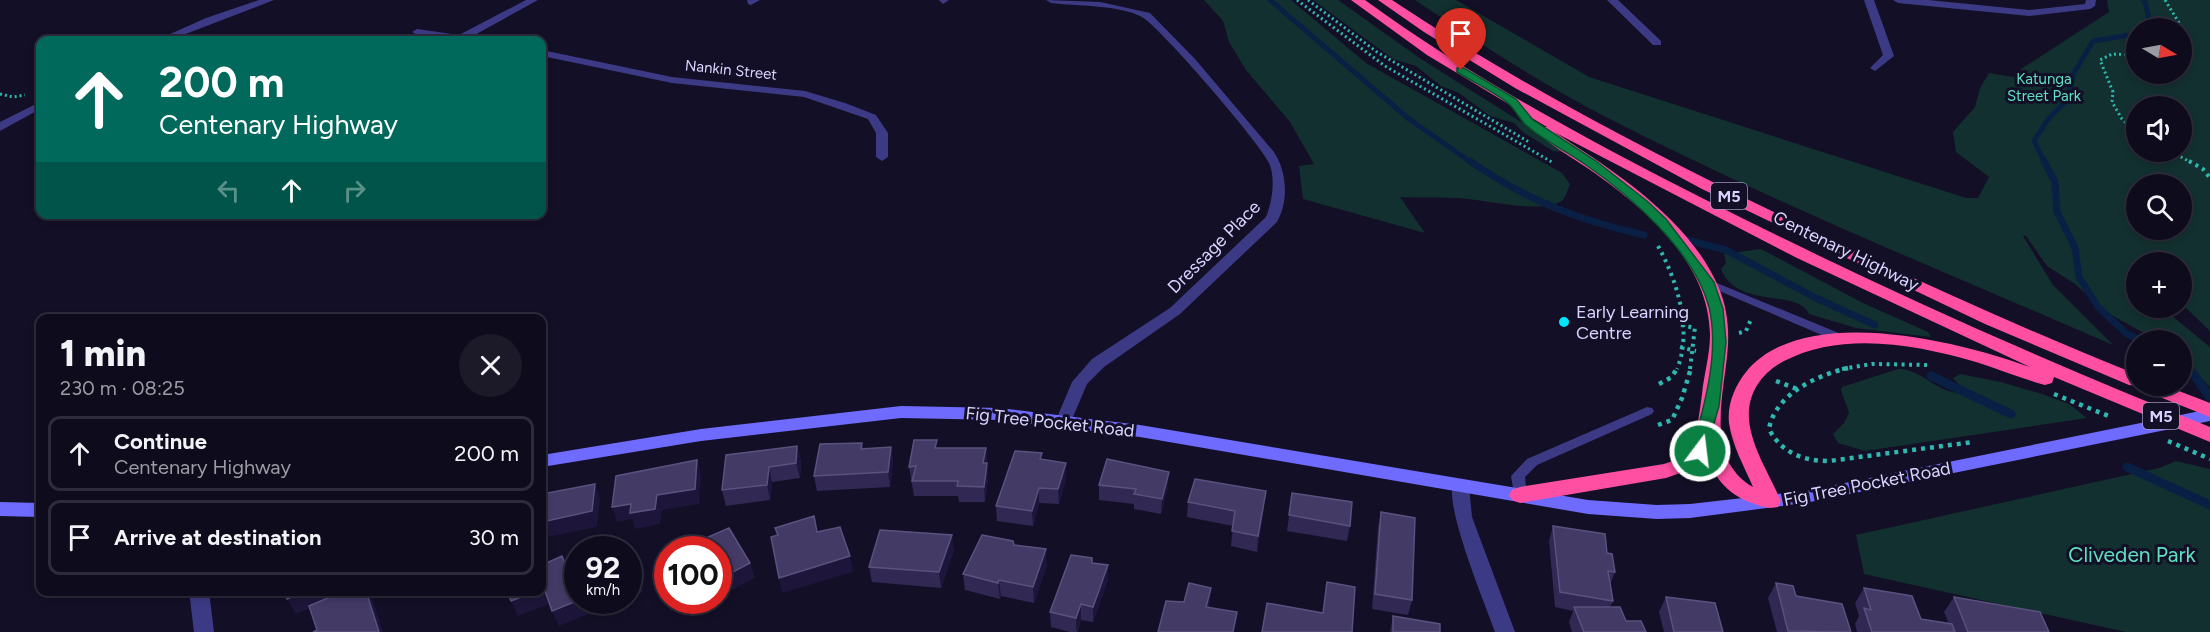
<!DOCTYPE html>
<html lang="en">
<head>
<meta charset="utf-8">
<style>
	:root { --surface:#0e0b1c; --page:#1c1929; --text:#f1f3f6; --muted:#9b9ba3; --line:#2e2b3b }
	body { margin:0; font-family:Figtree,sans-serif; background:var(--page); color:var(--text); height:100vh; display:flex; flex-direction:column; font-size:22px; white-space:nowrap }
	* { box-sizing:border-box; margin:0 }
	p { font-size:20px; color:var(--muted) }
	.icon { flex:none; width:33px; height:33px; fill:none; stroke:currentColor; stroke-width:2; stroke-linecap:round; stroke-linejoin:round }
	.map { position:relative; flex:1; overflow:hidden }
	.side { position:absolute; left:36px; top:314px; width:510px; height:282px; display:flex; flex-direction:column; background:var(--surface); border-radius:12px; box-shadow:0 3px 9px #0003,0 0 0 2px var(--line) }
	.side>* { flex:none }
	.hud { position:absolute; left:36px; top:36px; width:510px; height:183px; border-radius:12px; box-shadow:0 3px 9px #0003,0 0 0 2px var(--line); background:#00695c; color:#fff; overflow:hidden }
	.needle { width:39px; rotate:100deg }
	.buttons { position:absolute; left:2126px; top:18px; display:grid; gap:12px }
	.buttons a { display:grid; place-items:center; width:66px; height:66px; border-radius:50%; background:var(--surface); box-shadow:0 3px 9px #0003,0 0 0 2px var(--line); font-size:30px }
	.speed { position:absolute; left:564px; top:536px; display:flex; gap:12px; font-size:30px; font-weight:700; text-align:center }
	.speed>* { display:grid; place-content:center; width:78px; height:78px; border-radius:50%; background:var(--surface); box-shadow:0 3px 9px #0003,0 0 0 2px var(--line); line-height:1 }
	.speed small { font-size:15px; font-weight:400 }
	.speed .limit { border:9px solid #d22; background:#fff; color:#111 }
	.pin { position:absolute; display:grid; place-items:center; width:51px; height:51px; color:#fff; margin:-62px -26px; border-radius:50% 50% 50% 0; rotate:-45deg; box-shadow:0 0 6px #0007 }
	.pin .icon { rotate:45deg }
	.me { position:absolute; width:66px; margin:-33px; rotate:15deg; stroke-linejoin:round; filter:drop-shadow(0 0 4px #0008) }
	.turn { display:flex; align-items:center; gap:21px; height:126px; padding:0 24px; font-size:27px }
	.turn .icon { width:78px; height:78px; stroke-width:2.5 }
	.turn b { display:block; font-size:42px; line-height:51px }
	.lanes { display:flex; align-items:center; height:57px; padding:0 24px; background:#0003; justify-content:center; gap:30px; direction:ltr }
	.lanes .off { opacity:.35 }
	.round { display:grid; place-items:center; flex:none; width:63px; height:63px; border-radius:32px; background:var(--page) }
	.summary { display:flex; align-items:center; justify-content:space-between; height:102px; padding:0 24px }
	h1 { font-size:36px; font-weight:800; line-height:45px }
	ul { padding:0; list-style:none }
	li { display:flex; align-items:center; gap:18px; height:75px; margin:0 12px 9px; padding:0 12px; border:3px solid var(--line); border-radius:12px }
	li div { flex:1 }
	li b { display:block; font-size:22px }
	li em { font-style:normal }
	.map>svg:first-child { display:block }
	.green { fill:#12302f; fill-rule:evenodd }
	.lines { fill:none; stroke-linecap:round; stroke-linejoin:round }
	.stream-far2 { stroke:#0a1f44; stroke-width:5 }
	.stream-far1 { stroke:#0a1f44; stroke-width:7 }
	.stream { stroke:#0a1f44; stroke-width:9 }
	.path-far2 { stroke:#2fb8b0; stroke-width:3; stroke-dasharray:2 3; stroke-linecap:butt }
	.path-far1 { stroke:#2fb8b0; stroke-width:4; stroke-dasharray:3 4.5; stroke-linecap:butt }
	.path { stroke:#2fb8b0; stroke-width:4.5; stroke-dasharray:4 5; stroke-linecap:butt }
	.lane { fill:#3d3a85; fill-rule:evenodd }
	.street { fill:#3d3a85; fill-rule:evenodd }
	.secondary { fill:#6f6bff; fill-rule:evenodd }
	.highway { fill:#ff4fa3; fill-rule:evenodd }
	.wall { fill:#312854 }
	.shaded-wall { fill:#1d163a }
	.building { fill:#433a66; stroke:#5a527e; stroke-width:1.5 }
	.route { fill:#0b8043; stroke:#07532c; stroke-width:1.5 }
	.poi-dot { fill:#00e5ff; stroke:#130f26; stroke-width:2 }
	.labels { text-anchor:middle; dominant-baseline:central; stroke-width:6; stroke-linejoin:round; paint-order:stroke }
	.far-street-label { font-size:15px; fill:#d9d4ff; stroke:#130f26 }
	.far-park-label { font-size:15px; fill:#5fe0c0; stroke:#130f26 }
	.shield { fill:#130f26; stroke:#9e99be; stroke-width:1.5 }
	.shield-label { font-size:16px; font-weight:bold; fill:#d9d4ff }
	.street-label { font-size:18px; fill:#d9d4ff; stroke:#130f26 }
	.poi-label { font-size:18px; fill:#d9d4ff; stroke:#130f26; text-anchor:start }
	.near-park-label { font-size:21px; fill:#5fe0c0; stroke:#130f26 }
</style>
</head>
<body>
<div class="map">
<svg width="2210" height="632" viewBox="0 0 2210 632">
	<rect width="100%" height="100%" fill="#130f26"/>
	<!-- green -->
	<path class="green" d="M1204,0h87l75,63 196,110 8,11c-3,7 -4,16 -12,19 -27,10 -73,-4 -102,-5 -18,-1 -37,0 -56,-1l25,36 -122,-34 -4,-33 15,-2 -24,-42 -44,-52 -17,-28 -6,-21z
		M1313,0h25l83,59 143,90v3l-11,-1 -29,-18 -10,-10 -24,-7 -31,-23 -18,-7 -25,-20 -23,-7z
		M1415,0h41l133,77 377,121h12l11,-21 -33,-25 -3,-20 22,-25 5,-19 9,-15 30,5 2,-9 88,-57 -2,-12h103v331l-29,-28v-41h-45v46h39l-4,7 39,32v40l-29,-30v-17h-25l-48,-27 -33,-29 -28,-18 -21,-30h-3l30,49 60,60c-170,-74 -344,-144 -509,-229 -66,-34 -128,-75 -189,-116zM2136,28h45v46h-45zM2181,106v46h-45v-46zM2181,184v46h-45v-46z
		M1761,249l102,54 65,29 3,5 -75,-9 -47,-14c-11,-26 -72,-4 -88,-45l5,-6 -2,-9z
		M1898,369c24,-1 41,27 64,23l1,-3 -10,-11 7,-4 41,8 41,12 27,10 18,14 -222,33 -27,-8 -5,-9 11,-11 5,-10 -8,-23 1,-3z
		M2176,461l34,8v163h-84l-262,-58 -8,-39 303,-67z"/>
	<g class="lines">
		<!-- stream-far2 -->
		<path class="stream-far2" d="M1270,0l139,119 63,44
			M2143,0l3,4 4,23 -2,1
			M2045,163l-11,-22 15,-23 17,-17 8,-28 19,-32 43,-7"/>
		<!-- stream-far1 -->
		<path class="stream-far1" d="M1470,161c56,39 108,59 174,74
			M2044,161l11,21 2,30 18,36 4,29 19,30 29,27 14,6
			M1687,240l39,10 88,47 61,28
			M2181,362l9,7"/>
		<!-- stream -->
		<path class="stream" d="M2189,368l21,29
			M1931,376l80,38
			M2127,467l83,38"/>
		<!-- path-far2 -->
		<path class="path-far2" d="M1297,0l88,66 167,96
			M1308,0l69,52 152,90
			M2165,0l19,31 3,12 -6,8
			M2136,55l-24,-1 -12,6 13,32 -1,10 10,17 14,14
			M0,94l13,3 12,-2
			M2172,152l20,11"/>
		<!-- path-far1 -->
		<path class="path-far1" d="M2189,161l14,8 7,9
			M1658,246c19,34 35,85 19,123
			M1681,325l14,3
			M1739,333l7,-2 6,-14
			M1680,347l16,4
			M1690,369l5,-42
			M1842,369l30,-5 59,1"/>
		<!-- path -->
		<path class="path" d="M1848,368c-30,7 -73,26 -79,61 12,24 35,32 60,32l144,-19
			M1776,381l21,8
			M1659,384l13,-7 5,-9
			M2054,394l57,23
			M1658,425l14,-5 10,-22 9,-30
			M2168,441l42,18"/>
		<!-- lane -->
		<path class="lane" d="M1707,279l139,57 2,3 -2,3h-8l-135,-58 -2,-2z
			M1647,407l5,1 2,3 -2,3 -115,51 -12,12 2,18 -2,4 -5,1 -5,-1 -4,-23 16,-17z"/>
		<!-- street -->
		<path class="street" d="M259,0h15l-104,40h-13l49,-22z
			M526,0h12l-67,37 4,3h-22l-36,-5 -5,-3 5,-3 42,6z
			M747,0h13l-9,5 -3,-1z
			M939,0h10l-6,4z
			M1046,0l54,2 50,11 45,46 79,93c13,20 15,49 3,70l-97,92 -76,53 -17,17 -17,40h-12l-2,-4 16,-38 20,-23 78,-51 96,-91c6,-14 10,-39 3,-54 -9,-20 -109,-136 -127,-146 -22,-12 -66,-11 -91,-14z
			M1607,0h11l43,41v4h-8z
			M1864,0h10l20,56 -19,15 -5,-3 13,-13z
			M1893,0h35l101,10 56,-6 1,-4h10l-1,6 -5,3 -61,7 -131,-13z
			M542,50l130,27 133,14 40,12 31,12 12,18v24l-6,4 -6,-4v-24l-8,-14 -64,-22 -132,-14 -130,-27z
			M40,102v7l-40,22v-9z
			M1460,480l6,1 3,5 3,31 43,115h-20c-9,-26 -53,-130 -41,-151z
			M189,591h20l5,41h-20z"/>
		<!-- secondary -->
		<path class="secondary" d="M901,406l99,2 140,17 448,75 69,5 33,-1 115,-13 405,-82v12l-405,82 -115,15 -33,1 -69,-5 -448,-77 -140,-17 -99,-2 -200,23 -159,26v-12l159,-26z
			M0,502l40,1v14l-40,-1z"/>
		<!-- highway -->
		<path class="highway" d="M1351,0h14c107,78 223,140 341,200 164,83 333,159 504,227v15l-156,-65 -2,6 -7,2c-23,-6 -46,-16 -69,-23 -61,-18 -134,-31 -192,-1 -23,12 -37,33 -35,59 3,29 21,55 32,81l-3,6c-9,2 -15,0 -23,-3 -25,-8 -40,-24 -48,-48l-13,12 -28,10 -146,25 -8,-3 -3,-5 3,-5 8,-3 144,-23c9,-3 19,-6 24,-13 9,-13 12,-42 14,-57 2,-20 8,-39 8,-59 -1,-71 -61,-123 -114,-161 -16,-12 -48,-29 -59,-43l2,-3 8,-1 -120,-72zM1554,132l243,126 233,109c-72,-26 -227,-65 -284,5 -11,14 -19,32 -17,51 3,22 15,43 24,64 -51,-29 -27,-98 -25,-143 1,-20 -2,-40 -10,-58 -29,-67 -105,-116 -164,-154z
			M1378,0h14c126,84 260,153 396,219 115,55 230,108 348,155v12h30l44,17v14l-68,-27 -3,-4 -10,-1 -144,-61 -283,-135 -187,-101 -91,-56z"/>
	</g>
	<!-- wall -->
	<path class="wall" d="M862,443l1,6 28,-2 2,15 -3,25 -73,4 -3,-15z
		M797,446l4,15 -1,17 -28,4 -2,18 -44,6 -4,-16z
		M938,448h48l2,30 -3,24h-26l-1,-6h-44l-5,-29z
		M1043,459l23,19 -7,26 -20,-1 -6,23 -36,-5 -1,-15z
		M1099,485l69,2 -7,27 -27,-5v-5l-35,-4z
		M1292,493l58,33 -3,15 -60,-10z
		M1188,502l76,4 -7,46 -26,-6 2,-20 -46,-9z
		M1381,512l31,88 -4,15 -36,-6 6,-82z
		M1553,526l54,27 8,19 -5,13 3,16 -3,6 16,14 20,11h-74l-3,-10 4,-11 -18,-4 -6,-66z
		M1014,545l33,20 -13,38 -33,-7 -1,3 -35,-9 -2,-16z
		M718,549l32,14 4,15 -21,11 -7,-12 -8,4z
		M954,550l-13,38 -69,-6 -3,-15z
		M668,555v25l-4,-6 -5,-15z
		M1092,563l16,2v15l-15,42 -12,-2 -4,12h-7l-19,-5 -1,-15z
		M1776,583l20,13 55,36h-74l-9,-34z
		M1864,588l57,31 28,5 -5,-12 10,-15 95,35h-192l-2,-8 4,-8 -4,-13z
		M1666,597l57,35h-59l-5,-20z
		M1393,616l47,16h-50z"/>
	<!-- shaded-wall -->
	<path class="shaded-wall" d="M797,446l4,15 -1,17 -4,-15z
		M891,447l2,15 -3,25 -2,-15z
		M986,448l2,30 -3,24 -2,-39z
		M697,460l4,15 -2,29 -37,6 -2,14 -25,5 -3,-10 -15,3 -5,-15 45,-12z
		M1066,463v15l-7,26 -1,-15z
		M769,467l3,15 -2,18 -3,-15z
		M1169,472l-1,15 -7,27 1,-15z
		M595,484l5,15 -3,28 -55,11v-16z
		M1039,488v15l-6,23 -1,-15z
		M1266,491l-2,15 -7,46 1,-16z
		M952,535l2,15 -13,38 -2,-16z
		M1046,549l1,16 -13,38 -1,-16z
		M850,556l3,16 -71,21 -3,-15z
		M721,562l5,15 -8,4v-18z
		M750,563l4,15 -21,11 -4,-15z
		M1108,565v15l-15,42v-15z
		M638,576l5,16 -15,6v-18z
		M999,580l2,16 -1,3 -2,-16z
		M544,588l7,15 -33,13 -7,-15 25,-10h6v-2z
		M1211,588l-1,15 -5,19 1,-15z
		M306,591h34l2,4 -46,19 -9,-15z
		M366,591h2l4,7 11,34h-4z
		M579,600h44l-64,26 -7,-15z
		M1081,604v16l-5,12v-14z"/>
	<!-- building -->
	<path class="building" d="M914,440h23l-2,8h51l-3,15h4l-3,24 -27,-1 1,-5h-46l4,-15 -7,1z
		M862,443l-1,6 30,-2 -3,25 -74,4 6,-32z
		M797,446l-1,17 -27,4 -2,18 -45,5 4,-35z
		M1015,451l27,2 -2,6 26,4 -8,26 -19,-1 -7,23 -36,-5z
		M1107,459l62,13 -7,27 -28,-5 2,-5 -37,-4z
		M697,460l-2,29 -38,6 -2,14 -25,4 1,-9 -19,3 4,-31z
		M1195,479l71,12 -8,45 -26,-5 3,-20 -47,-9z
		M595,484l-3,27 -50,11v-28z
		M1292,493l60,9 -2,24 -61,-11z
		M1381,512l34,6 -3,82 -37,-6z
		M814,516l3,16 23,-5 10,29 -71,22 -8,-41 7,-2 -3,-7z
		M1553,526l52,8 2,19 5,1 3,18 -7,-1 5,30 -53,-9z
		M729,528l21,35 -21,11 -8,-12 -3,1v-14h-37z
		M880,530l72,5 -13,37 -70,-5z
		M982,535l31,6 1,4 32,4 -13,38 -34,-7 -1,3 -35,-9z
		M628,553l10,23 -10,4z
		M668,555v18l-9,-14z
		M1071,555l21,3v5l16,2 -15,42 -12,-3 -5,14 -26,-6z
		M562,556l7,16 9,-4v32h1l-27,11 -8,-23 -2,1v-24z
		M1327,582l28,5 -3,45h-90l5,-29 56,10z
		M1189,583l22,5 -5,19 31,5 -4,20h-75l8,-31 18,1z
		M1776,583l17,3 3,10 46,8 9,28 -63,-1z
		M1864,588l48,8 9,23 31,5 3,8h-83l-8,-24 7,2z
		M284,591h22l-19,8z
		M344,591h22l13,41h-66l4,-2 -8,-24z
		M507,591h29l-25,10z
		M1666,597l49,6 8,29h-49z
		M1954,597l86,15 9,20h-81z
		M1574,607h46l6,14h15l5,11h-62z
		M1393,616l47,8v8h-47z"/>
	<!-- route -->
	<path class="route" d="M1457,68h7l52,31 17,21 63,41 51,40 19,18 48,63 9,27 3,33 -7,64 -14,49h-11l-2,-4c12,-45 28,-98 17,-144 -14,-55 -78,-111 -123,-142 -19,-14 -44,-25 -61,-41 -6,-6 -10,-15 -17,-21 -15,-12 -35,-21 -51,-31z"/>
	<!-- markers -->
	<circle class="poi-dot" cx="1564" cy="322" r="6"/>
	<g class="labels">
		<!-- far-street labels -->
		<g class="far-street-label">
			<text transform="translate(731 70) rotate(6)">Nankin Street</text>
		</g>
		<!-- far-park labels -->
		<g class="far-park-label">
			<text x="2044" y="79">Katunga<tspan x="2044" dy="17">Street Park</tspan></text>
		</g>
		<!-- shield labels -->
		<g class="shield">
			<rect x="1711" y="183" width="36" height="26" rx="4.5"/>
			<rect x="2143" y="403" width="36" height="26" rx="4.5"/>
		</g>
		<g class="shield-label">
			<text x="1729" y="196">M5</text>
			<text x="2161" y="416">M5</text>
		</g>
		<!-- street labels -->
		<g class="street-label">
			<text transform="translate(1214 247) rotate(-45)">Dressage Place</text>
			<text transform="translate(1846 251) rotate(26)">Centenary Highway</text>
			<text transform="translate(1050 422) rotate(6)">Fig Tree Pocket Road</text>
			<text transform="translate(1867 484) rotate(-11)">Fig Tree Pocket Road</text>
		</g>
		<!-- poi labels -->
		<g class="poi-label">
			<text x="1576" y="312">Early Learning<tspan x="1576" dy="21">Centre</tspan></text>
		</g>
		<!-- near-park labels -->
		<g class="near-park-label">
			<text x="2132" y="554">Cliveden Park</text>
		</g>
	</g>
</svg>
<div class="buttons">
<a><svg class="needle" viewBox="-14 -14 28 28"><path d="M0-13l5 13h-10z" fill="#e53935"/><path d="M0 13l5-13h-10z" fill="#9b9ba3"/></svg></a>
<a><svg class="icon" aria-label="sound" viewBox="0 0 24 24"><path d="M4 9h4l5-4v14l-5-4H4zM17 9q2 3 0 6"/></svg></a>
<a><svg class="icon" aria-label="search" viewBox="0 0 24 24"><circle cx="10" cy="10" r="6"/><path d="M15 15l6 6"/></svg></a>
<a>+</a>
<a>−</a>
</div>
<div class="speed"><div>92<small>km/h</small></div><div class="limit">100</div></div>
<div class="pin" style="left:1461px;top:70px;background:#d93025"><svg class="icon" aria-label="arrive" viewBox="0 0 24 24"><path d="M6 21V4h12l-3 4 3 4H6"/></svg></div>
<svg class="me" style="left:1700px;top:451px" viewBox="-20 -20 40 40"><circle r="17" fill="#0b8043" stroke="#fff" stroke-width="3"/><path d="M0-11L8 9 0 5-8 9z" fill="#fff"/></svg>
<div class="hud">
<div class="turn"><svg class="icon" aria-label="ahead" viewBox="0 0 24 24"><path d="M12 20V5M6 11l6-6 6 6"/></svg><div><b>200 m</b>Centenary Highway</div></div>
<div class="lanes"><svg class="icon off" aria-label="left" viewBox="0 0 24 24"><path d="M17 20v-9H6M10 6l-5 5 5 5"/></svg><svg class="icon" aria-label="ahead" viewBox="0 0 24 24"><path d="M12 20V5M6 11l6-6 6 6"/></svg><svg class="icon off" aria-label="right" viewBox="0 0 24 24"><path d="M7 20v-9h11M14 6l5 5-5 5"/></svg></div>
</div>
<section class="side">
<div class="summary"><div><h1>1 min</h1><p>230 m · 08:25</p></div><a class="round"><svg class="icon" aria-label="close" viewBox="0 0 24 24"><path d="M6 6l12 12M18 6L6 18"/></svg></a></div>
<ul>
<li><svg class="icon" aria-label="ahead" viewBox="0 0 24 24"><path d="M12 20V5M6 11l6-6 6 6"/></svg><div><b>Continue</b><p>Centenary Highway</p></div><em>200 m</em></li>
<li><svg class="icon" aria-label="arrive" viewBox="0 0 24 24"><path d="M6 21V4h12l-3 4 3 4H6"/></svg><div><b>Arrive at destination</b></div><em>30 m</em></li>
</ul>
</section>
</div>
</body>
</html>
